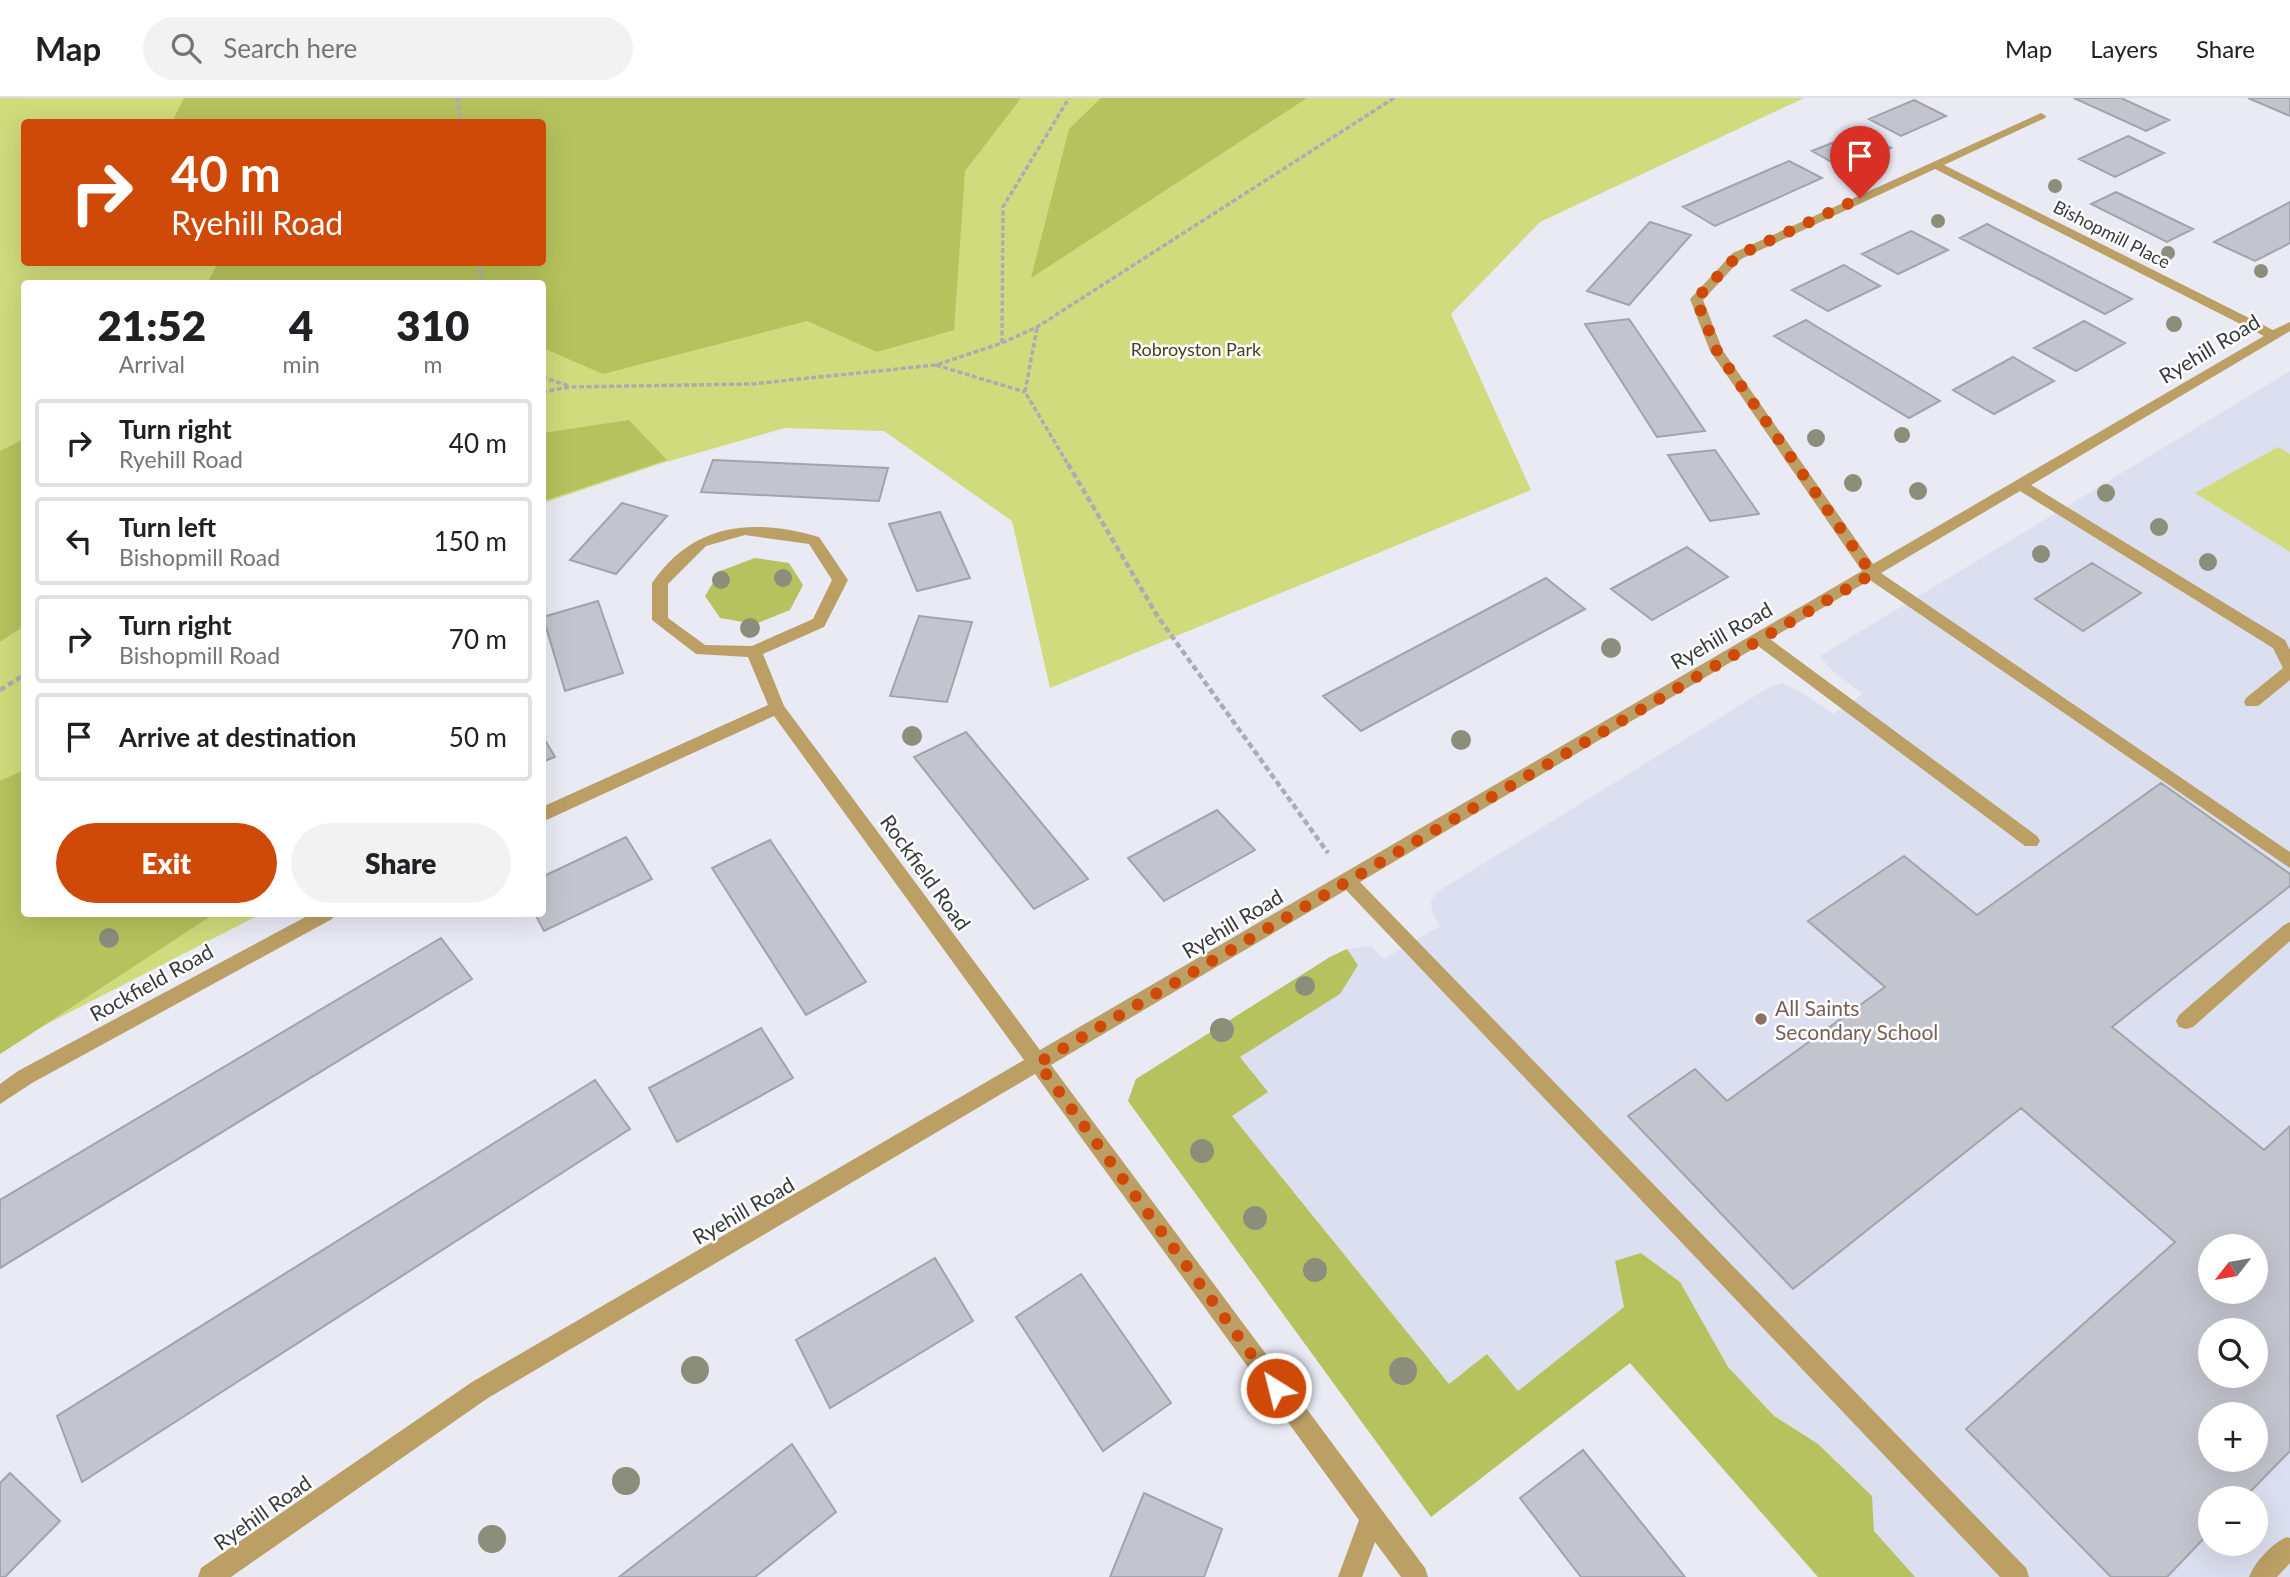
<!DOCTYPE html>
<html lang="en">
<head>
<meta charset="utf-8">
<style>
	:root { --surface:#fff; --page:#f2f2f2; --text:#202124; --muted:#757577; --line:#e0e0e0; --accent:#cf4909 }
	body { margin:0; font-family:Lato,sans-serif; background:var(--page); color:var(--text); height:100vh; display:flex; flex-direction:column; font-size:26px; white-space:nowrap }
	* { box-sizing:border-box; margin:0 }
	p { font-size:23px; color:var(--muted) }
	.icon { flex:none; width:38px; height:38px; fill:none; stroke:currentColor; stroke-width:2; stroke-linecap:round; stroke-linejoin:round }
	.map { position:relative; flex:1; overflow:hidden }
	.side { position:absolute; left:21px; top:182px; width:525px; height:637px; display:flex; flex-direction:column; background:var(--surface); border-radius:7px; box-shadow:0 7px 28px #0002 }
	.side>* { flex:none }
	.top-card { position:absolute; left:21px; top:21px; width:525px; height:147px; border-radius:7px; box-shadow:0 7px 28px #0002; background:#cf4909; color:#fff; overflow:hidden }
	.needle { width:46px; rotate:239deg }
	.fabs { position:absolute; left:2198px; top:1136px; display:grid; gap:14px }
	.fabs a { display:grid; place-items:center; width:70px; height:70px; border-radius:50%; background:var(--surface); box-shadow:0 7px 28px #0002; font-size:35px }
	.pin { position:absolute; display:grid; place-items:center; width:60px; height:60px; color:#fff; margin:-72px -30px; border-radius:50% 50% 50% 0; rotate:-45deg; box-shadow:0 0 7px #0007 }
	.pin .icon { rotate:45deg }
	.me { position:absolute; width:77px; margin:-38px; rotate:324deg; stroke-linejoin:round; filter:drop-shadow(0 0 5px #0008) }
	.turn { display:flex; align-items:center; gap:24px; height:147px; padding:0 35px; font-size:32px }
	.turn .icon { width:91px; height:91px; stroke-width:2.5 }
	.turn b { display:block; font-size:49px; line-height:60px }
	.eta { display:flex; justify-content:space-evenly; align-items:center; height:119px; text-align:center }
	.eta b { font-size:42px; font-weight:800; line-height:49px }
	.button { display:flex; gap:14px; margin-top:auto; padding:14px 35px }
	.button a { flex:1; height:80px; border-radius:42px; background:var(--accent); color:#fff; font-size:28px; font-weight:800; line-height:80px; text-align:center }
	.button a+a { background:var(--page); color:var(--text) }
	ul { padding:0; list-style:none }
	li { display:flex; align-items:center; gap:21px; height:88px; margin:0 14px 10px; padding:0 21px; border:4px solid var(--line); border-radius:7px }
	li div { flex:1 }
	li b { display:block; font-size:26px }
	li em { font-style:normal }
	header { display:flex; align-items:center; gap:42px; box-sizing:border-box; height:98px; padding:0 35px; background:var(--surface); border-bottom:2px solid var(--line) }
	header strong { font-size:33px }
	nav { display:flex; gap:38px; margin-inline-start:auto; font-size:24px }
	.search { width:490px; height:63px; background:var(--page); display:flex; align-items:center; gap:18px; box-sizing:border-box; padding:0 24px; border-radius:38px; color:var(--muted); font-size:26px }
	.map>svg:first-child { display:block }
	.built { fill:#dcdfef; fill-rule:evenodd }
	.green { fill:#cfdb7c; fill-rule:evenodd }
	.forest { fill:#b6c25d }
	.building { fill:#c3c5ce; stroke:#a2a3ac; stroke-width:2; fill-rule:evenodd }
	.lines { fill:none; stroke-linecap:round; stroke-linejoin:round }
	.path-far1 { stroke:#abacb4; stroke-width:3.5; stroke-dasharray:5 2.5; stroke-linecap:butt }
	.path { stroke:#abacb4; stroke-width:4.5; stroke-dasharray:6 3.5; stroke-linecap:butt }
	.minor { fill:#bb9f64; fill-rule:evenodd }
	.tree { fill:#8c8e7c }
	.route { stroke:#cf4909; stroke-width:12; stroke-dasharray:0 21.6 }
	.education-dot { fill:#8d6e63; stroke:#fff; stroke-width:2.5 }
	.labels { text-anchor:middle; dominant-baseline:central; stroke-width:5; stroke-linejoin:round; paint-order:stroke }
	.far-street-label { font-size:18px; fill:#393a3e; stroke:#fff }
	.far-park-label { font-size:18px; fill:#3f4319; stroke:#fff }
	.street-label { font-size:21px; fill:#393a3e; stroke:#fff }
	.education-label { font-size:21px; fill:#785e54; stroke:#fff; text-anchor:start }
</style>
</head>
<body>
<header>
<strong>Map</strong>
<div class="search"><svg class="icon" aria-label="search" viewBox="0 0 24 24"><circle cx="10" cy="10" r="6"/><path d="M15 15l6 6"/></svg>Search here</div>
<nav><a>Map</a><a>Layers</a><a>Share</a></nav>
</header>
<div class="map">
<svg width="2290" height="1479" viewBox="0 0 2290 1479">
	<rect width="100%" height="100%" fill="#e9eaf4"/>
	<!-- built -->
	<path class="built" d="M2290,273v1206h-472l-188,-214 -199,154 -303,-416 8,-22 194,-122 17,-8 24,-3 13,13 56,-33 -8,-14 -1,-11 6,-9 331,-204 14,-5 21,10 30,21 30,-20 -31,-23 -12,-15zM2210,1148h46v46h-46zM2210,1232h46v46h-46zM2210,1316h46v46h-46zM2210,1400h46v46h-46z"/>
	<!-- green -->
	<path class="green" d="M0,0h1804l-264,124 -89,92 80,176 -481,198 -38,-167 -128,-90 -99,-3 -126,36 -116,39 -1,-219h-518v630h237l-216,111 -45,29zM24,24h518v140h-518z
		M2278,349l12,7v98l-95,-59z"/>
	<!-- forest -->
	<path class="forest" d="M184,0h837l-56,73 -11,159 -77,22 -70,-31 -204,53 -60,-26 -1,-64 -335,-1 11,-20 324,-1v-140h-370z
		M1101,0h206l-276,180 38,-149z
		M629,322l38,40 -124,41v-68z
		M24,341v187l-24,16v-191z
		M755,460l34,5 14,22 -13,25 -35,14 -35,-6 -15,-22 15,-25z
		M24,672v144h190l-214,140v-273z
		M1347,851l11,16 -18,29 -100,63 28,35 -36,24 217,268 38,-30 31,37 106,-84 -9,-46 26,-8 39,29 48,85 46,49 44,28 54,52 2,35 41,46h-97l-188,-214 -199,154 -303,-416 8,-22 194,-122z"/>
	<!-- building -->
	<path class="building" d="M2074,0h47l48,22 -23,11z
		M2248,0h42v18z
		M1914,2l32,16 -45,20 -32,-17z
		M1859,34l32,16 -47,21 -32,-18z
		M2128,38l36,17 -49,24 -36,-18z
		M1789,63l33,17 -107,48 -32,-19z
		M2116,94l77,37 -26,13 -76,-38z
		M2290,104v41l-35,18 -41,-19z
		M1650,124l41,13 -62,70 -42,-14z
		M1987,126l145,75 -27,15 -145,-76z
		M1911,133l37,19 -50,24 -36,-20z
		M1844,167l36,21 -52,25 -36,-21z
		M1629,221l76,112 -48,6 -72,-113z
		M1806,222l134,81 -31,17 -135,-82z
		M2084,223l41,22 -49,28 -42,-23z
		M2013,259l41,24 -60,33 -41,-24z
		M1715,352l44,64 -49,7 -42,-66z
		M713,362l175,8 -9,33 -178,-9z
		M622,405l45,13 -51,58 -46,-14z
		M940,414l30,66 -53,13 -28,-67z
		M1687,449l41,30 -76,43 -41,-31z
		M2092,465l49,30 -58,38 -48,-32z
		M1546,480l39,31 -224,122 -38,-35z
		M598,503l25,72 -58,18 -22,-74z
		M919,518l53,6 -25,80 -57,-6z
		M966,634l122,147 -54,30 -120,-152z
		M542,637l13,22 -13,5z
		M2161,685l129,91v12l-178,141 152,123 26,-24v325l-46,47h-34v34l-43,45h-56l-145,-148 209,-187 -154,-134 -228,181 -165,-173 67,-47 32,32 158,-114 -77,-66 96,-65 73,59zM2210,1148h46v46h-46zM2210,1232h46v46h-46zM2210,1316h46v46h-46z
		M1217,712l38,40 -91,51 -36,-43z
		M626,739l26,42 -108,52 -9,-17h7v-37z
		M770,742l96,142 -60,33 -94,-147z
		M441,840l31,41 -472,289v-68z
		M761,930l32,50 -116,64 -28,-54z
		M595,982l35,49 -548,353 -25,-66z
		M935,1160l38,63 -143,87 -34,-68z
		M1081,1176l90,129 -68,48 -87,-134z
		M792,1346l44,68 -81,65h-136z
		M1583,1352l102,127h-104l-61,-79z
		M10,1375l50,48 -55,56h-5v-94z
		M1144,1395l78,36 -18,48h-94z"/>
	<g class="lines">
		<!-- path-far1 -->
		<path class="path-far1" d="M457,0l4,24
			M479,164l3,22
			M1037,230l-12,64 44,74
			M1002,245l1,-136 66,-109
			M936,267l89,27
			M542,279l27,9
			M542,294l28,-5 181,-3 185,-19 66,-22 35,-16 357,-229"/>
		<!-- path -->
		<path class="path" d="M1068,366l90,153 170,236
			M0,592l24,-15"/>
		<!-- minor -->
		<path class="minor" d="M2041,15l5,3 -1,2 -101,47 329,165 17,-8v9l-259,154 254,155 5,10v30l-32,26h-12l-2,-4 2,-4 37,-30 -10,-20 -253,-157 -139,82 409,279v16l-420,-288 -100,59 267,197 3,5 -3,5h-12l-267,-200 -398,236 666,686 3,9h-29l-654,-687 -295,175 374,503 3,9h-27l-26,-35 -13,35h-24l21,-57 -324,-446 -547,324 -257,179h-33l3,-9 271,-186 552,-322 -250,-344 -232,106v-15l226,-102 -20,-48 -52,-3 -44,-34v-37c42,-61 101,-65 167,-46l29,43 -24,47 -61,27 21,52 256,344 822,-479 -152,-220 -20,-52 43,-46zM1935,71l329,167 -391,228 -150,-213 -20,-51 38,-41zM745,437l64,9 23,36 -19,39 -61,27 -47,-1 -37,-27v-34l38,-38z
			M311,816h24l-3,5 -300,164 -32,21v-20l18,-13z
			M2290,824v19l-97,86 -7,2 -7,-2 -3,-6 3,-6 105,-90z
			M2287,1439l3,1v25l-13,14h-28c6,-15 23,-34 38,-40z"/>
	</g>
	<!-- trees -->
	<g class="tree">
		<circle cx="2055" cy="88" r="7"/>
		<circle cx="1938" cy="123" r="7"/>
		<circle cx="2168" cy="155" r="7"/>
		<circle cx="2261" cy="173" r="7"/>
		<circle cx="2174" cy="226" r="8"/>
		<circle cx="1902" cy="337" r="8"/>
		<circle cx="1816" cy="340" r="9"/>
		<circle cx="1853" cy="385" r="9"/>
		<circle cx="1918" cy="393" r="9"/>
		<circle cx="2106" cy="395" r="9"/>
		<circle cx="2159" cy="429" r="9"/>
		<circle cx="2041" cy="456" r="9"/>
		<circle cx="2208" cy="464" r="9"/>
		<circle cx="783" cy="480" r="9"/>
		<circle cx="721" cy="482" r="9"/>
		<circle cx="750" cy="530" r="10"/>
		<circle cx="1611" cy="550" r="10"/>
		<circle cx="912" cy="638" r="10"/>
		<circle cx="1461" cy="642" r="10"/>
		<circle cx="109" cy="840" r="10"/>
		<circle cx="1305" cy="888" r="10"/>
		<circle cx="1222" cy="932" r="12"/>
		<circle cx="1202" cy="1053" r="12"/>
		<circle cx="1255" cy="1120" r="12"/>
		<circle cx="1315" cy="1172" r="12"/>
		<circle cx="695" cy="1272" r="14"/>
		<circle cx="1403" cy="1273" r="14"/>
		<circle cx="626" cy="1383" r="14"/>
		<circle cx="492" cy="1441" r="14"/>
	</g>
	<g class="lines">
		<!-- route -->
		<path class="route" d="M1276,1290l-238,-325 834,-489 -155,-223 -21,-52 41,-43 123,-58"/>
	</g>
	<!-- markers -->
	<circle class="education-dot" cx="1761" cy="921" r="7"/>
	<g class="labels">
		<!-- far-street labels -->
		<g class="far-street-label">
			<text transform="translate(2112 136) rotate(27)">Bishopmill Place</text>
		</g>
		<!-- far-park labels -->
		<g class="far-park-label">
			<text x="1196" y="251">Robroyston Park</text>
		</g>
		<!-- street labels -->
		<g class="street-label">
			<text transform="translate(2209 250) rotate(-31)">Ryehill Road</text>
			<text transform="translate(1721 537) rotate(-30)">Ryehill Road</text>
			<text transform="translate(926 774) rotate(54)">Rockfield Road</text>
			<text transform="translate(1232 825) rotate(-31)">Ryehill Road</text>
			<text transform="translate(151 884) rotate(-29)">Rockfield Road</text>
			<text transform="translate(743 1112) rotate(-30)">Ryehill Road</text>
			<text transform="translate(262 1414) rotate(-35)">Ryehill Road</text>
		</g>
		<!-- education labels -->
		<g class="education-label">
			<text x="1775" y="909">All Saints<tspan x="1775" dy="24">Secondary School</tspan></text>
		</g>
	</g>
</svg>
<div class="fabs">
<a><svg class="needle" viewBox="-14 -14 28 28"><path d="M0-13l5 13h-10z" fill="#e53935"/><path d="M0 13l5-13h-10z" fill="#757577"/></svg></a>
<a><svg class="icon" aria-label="search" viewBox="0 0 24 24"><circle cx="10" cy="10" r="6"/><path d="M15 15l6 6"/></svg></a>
<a>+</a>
<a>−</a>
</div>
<div class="pin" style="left:1860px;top:100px;background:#d93025"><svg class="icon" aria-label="arrive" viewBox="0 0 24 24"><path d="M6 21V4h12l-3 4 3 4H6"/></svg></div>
<svg class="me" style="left:1276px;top:1290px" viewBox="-20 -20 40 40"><circle r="17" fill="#cf4909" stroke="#fff" stroke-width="3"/><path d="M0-11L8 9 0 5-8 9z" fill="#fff"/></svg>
<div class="top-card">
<div class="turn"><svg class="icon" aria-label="right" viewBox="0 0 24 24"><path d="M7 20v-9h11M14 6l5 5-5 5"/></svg><div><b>40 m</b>Ryehill Road</div></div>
</div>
<section class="side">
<div class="eta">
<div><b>21:52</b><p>Arrival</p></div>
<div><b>4</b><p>min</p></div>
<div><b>310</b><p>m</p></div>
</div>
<ul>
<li><svg class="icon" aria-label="right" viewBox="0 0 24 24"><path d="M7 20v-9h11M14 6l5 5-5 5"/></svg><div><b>Turn right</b><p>Ryehill Road</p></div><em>40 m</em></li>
<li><svg class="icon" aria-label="left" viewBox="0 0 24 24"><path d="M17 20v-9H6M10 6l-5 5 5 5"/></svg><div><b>Turn left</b><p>Bishopmill Road</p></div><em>150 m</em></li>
<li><svg class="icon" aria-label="right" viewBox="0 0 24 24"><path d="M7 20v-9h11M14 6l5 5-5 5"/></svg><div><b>Turn right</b><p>Bishopmill Road</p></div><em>70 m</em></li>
<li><svg class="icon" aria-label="arrive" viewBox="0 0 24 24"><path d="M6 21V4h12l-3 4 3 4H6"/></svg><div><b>Arrive at destination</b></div><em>50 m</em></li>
</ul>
<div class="button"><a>Exit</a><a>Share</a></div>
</section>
</div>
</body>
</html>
